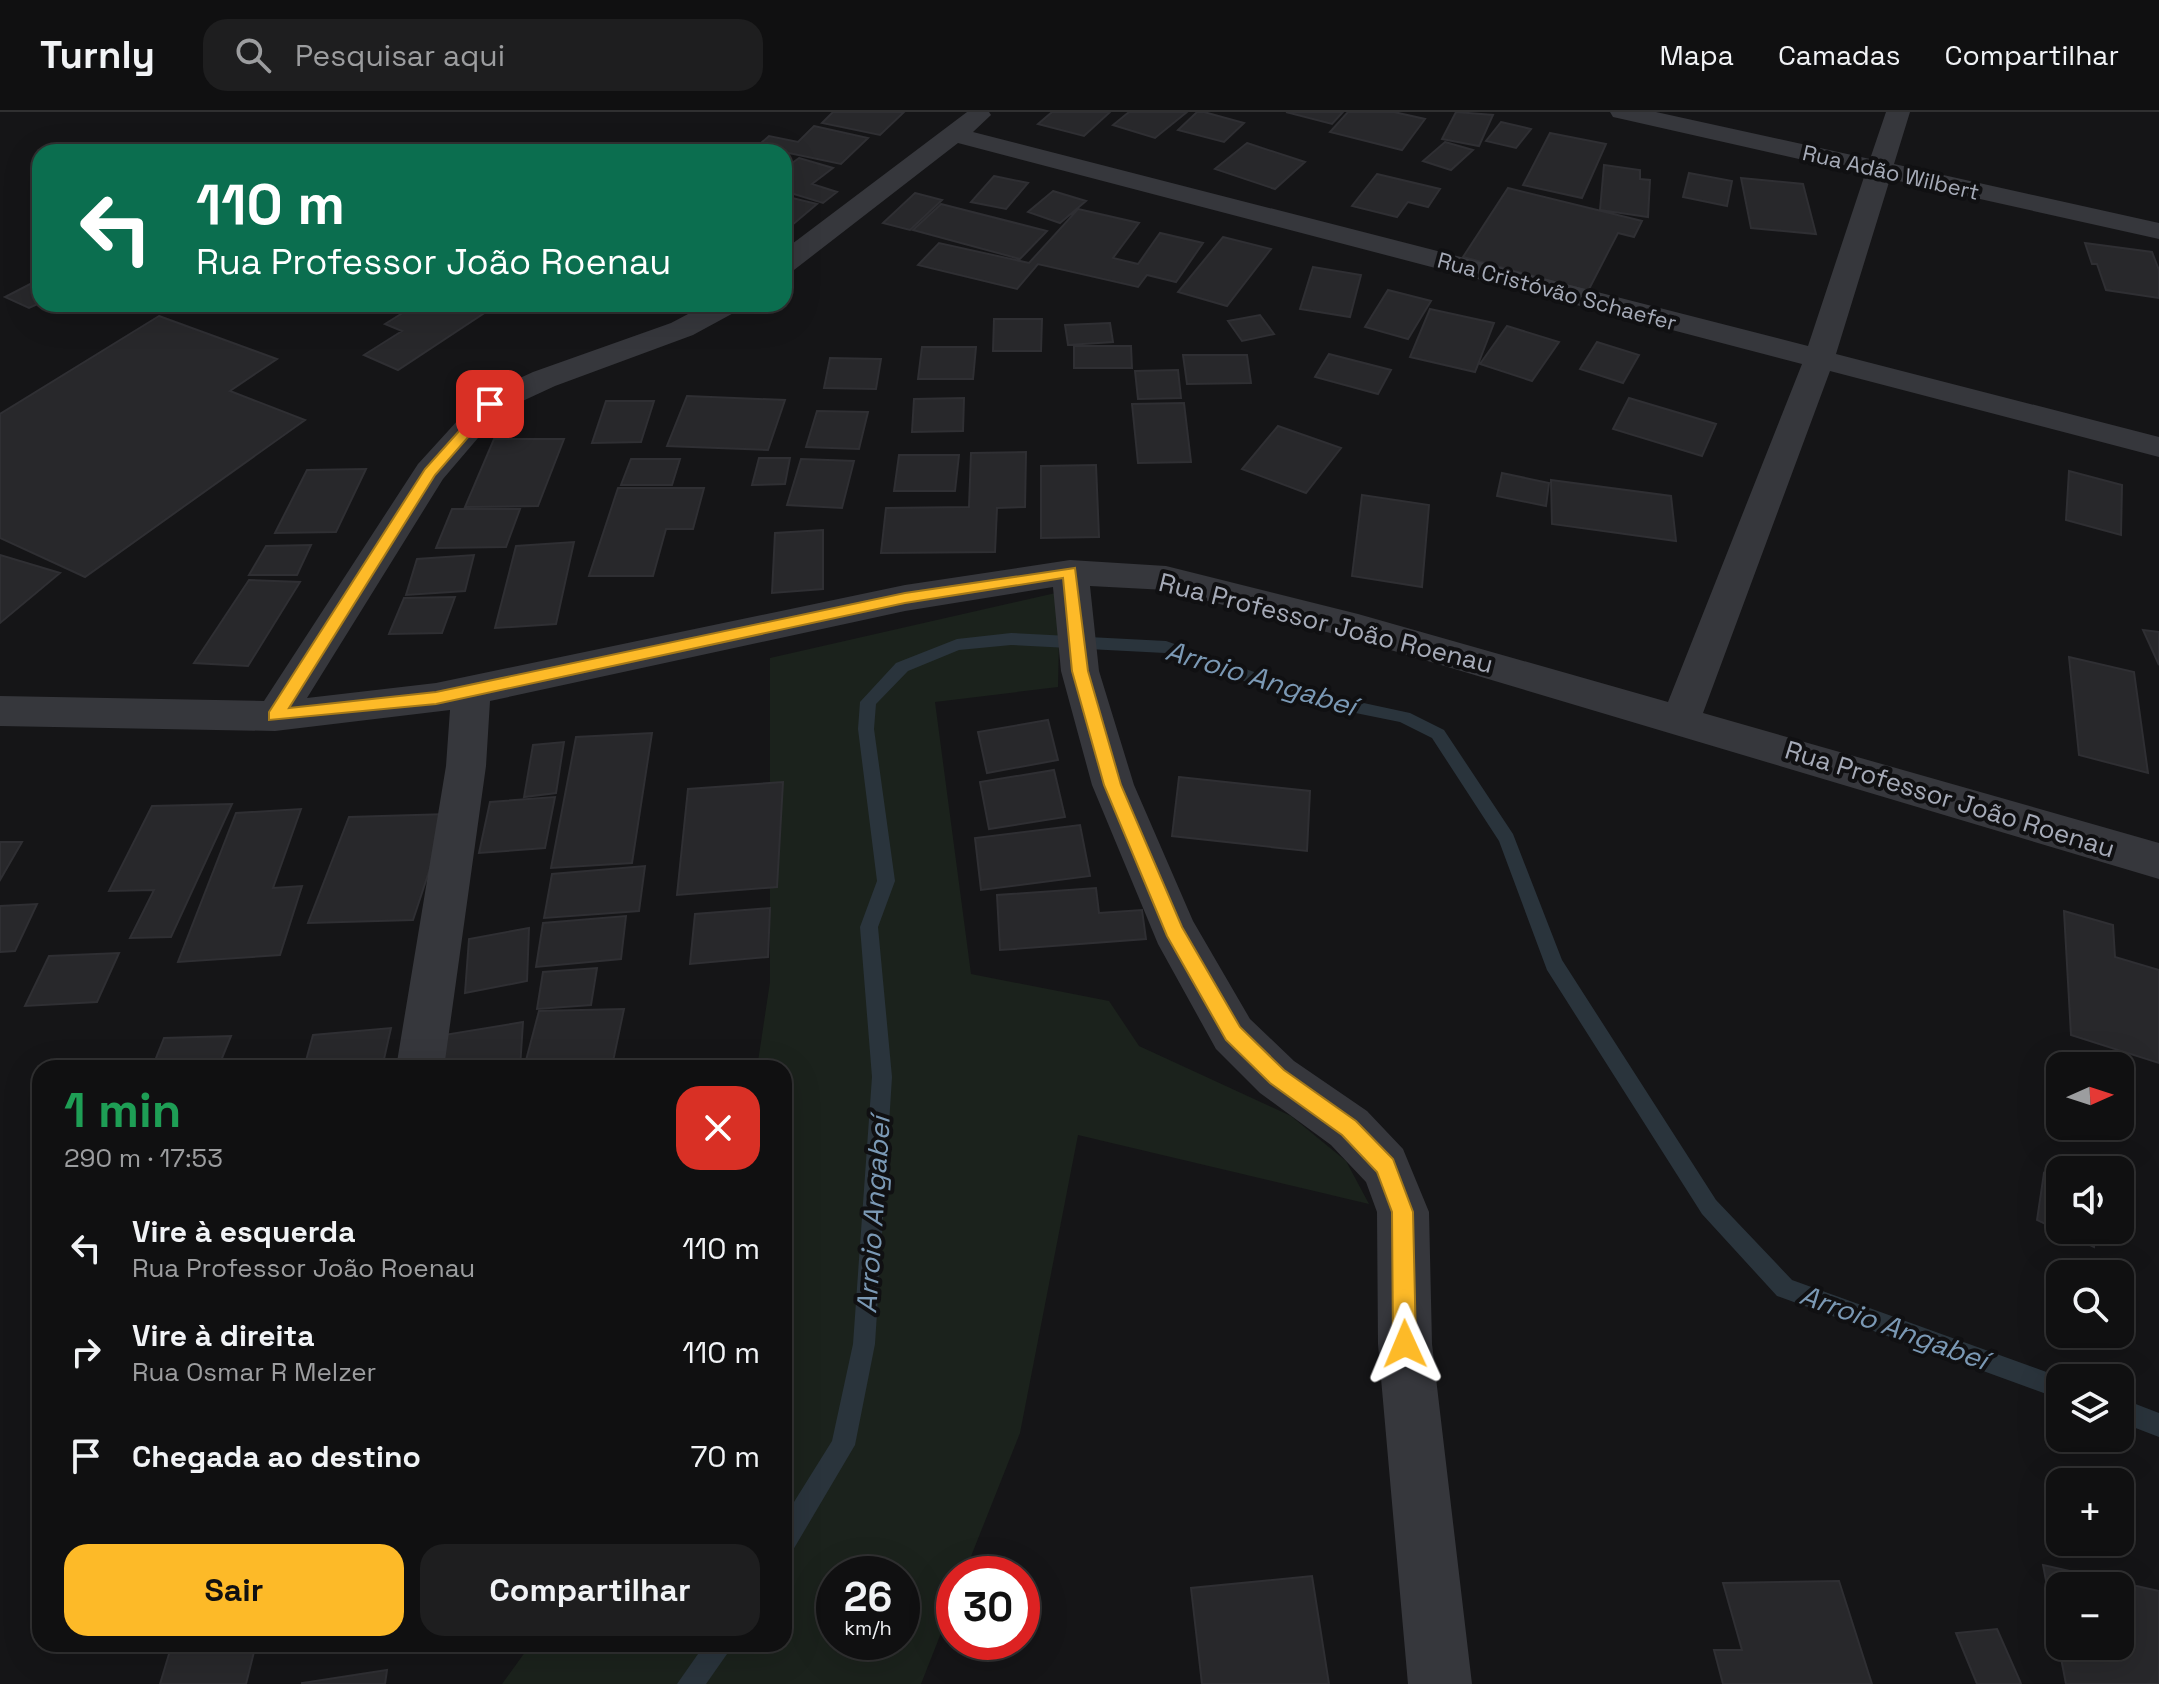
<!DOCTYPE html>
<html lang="pt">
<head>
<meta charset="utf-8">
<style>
	:root { --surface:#101011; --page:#1e1e1f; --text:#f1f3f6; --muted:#9c9d9f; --line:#303031; --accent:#fdba28 }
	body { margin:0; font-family:"Space Grotesk",sans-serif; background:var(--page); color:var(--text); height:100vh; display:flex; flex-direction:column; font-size:30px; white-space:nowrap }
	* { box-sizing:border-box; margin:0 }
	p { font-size:26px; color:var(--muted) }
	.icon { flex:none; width:44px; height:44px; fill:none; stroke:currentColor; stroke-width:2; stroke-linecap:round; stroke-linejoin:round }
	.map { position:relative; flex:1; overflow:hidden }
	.panel { position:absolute; left:32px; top:948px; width:760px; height:592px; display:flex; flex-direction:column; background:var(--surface); border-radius:24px; box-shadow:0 8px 32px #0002,0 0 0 2px var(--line) }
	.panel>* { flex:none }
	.banner { position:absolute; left:32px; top:32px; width:760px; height:168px; border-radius:24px; box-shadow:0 8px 32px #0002,0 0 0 2px var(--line); background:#0b6e4f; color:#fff; overflow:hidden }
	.needle { width:52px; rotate:87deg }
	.fabs { position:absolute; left:2046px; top:940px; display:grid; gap:16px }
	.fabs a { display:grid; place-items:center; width:88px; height:88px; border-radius:16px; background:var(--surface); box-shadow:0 8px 32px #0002,0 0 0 2px var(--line); font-size:40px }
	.speed { position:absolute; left:816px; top:1444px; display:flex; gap:16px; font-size:40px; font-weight:700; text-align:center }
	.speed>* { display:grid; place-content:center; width:104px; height:104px; border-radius:50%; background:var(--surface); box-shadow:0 8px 32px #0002,0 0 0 2px var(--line); line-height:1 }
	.speed small { font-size:20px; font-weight:400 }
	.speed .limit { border:12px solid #d22; background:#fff; color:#111 }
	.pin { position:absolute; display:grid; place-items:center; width:68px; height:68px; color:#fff; margin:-34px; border-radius:16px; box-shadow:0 4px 12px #0006 }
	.me { position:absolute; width:88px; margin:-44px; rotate:359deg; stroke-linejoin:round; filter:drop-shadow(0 0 6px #0008) }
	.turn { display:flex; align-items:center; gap:28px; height:168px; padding:0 32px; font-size:36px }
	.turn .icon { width:104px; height:104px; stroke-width:2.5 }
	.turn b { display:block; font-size:56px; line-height:68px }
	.round { display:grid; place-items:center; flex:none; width:84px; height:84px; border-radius:24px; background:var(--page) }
	.overview { display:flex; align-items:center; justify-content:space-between; height:136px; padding:0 32px }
	h1 { font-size:48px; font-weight:800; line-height:60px; color:#1e9e55 }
	.primary-button { display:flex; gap:16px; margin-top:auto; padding:16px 32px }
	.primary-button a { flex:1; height:92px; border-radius:24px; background:var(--accent); color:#111; font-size:32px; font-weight:800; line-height:92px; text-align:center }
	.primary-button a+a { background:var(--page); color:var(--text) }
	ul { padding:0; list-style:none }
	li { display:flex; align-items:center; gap:24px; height:104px; padding:0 32px }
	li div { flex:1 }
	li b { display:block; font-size:30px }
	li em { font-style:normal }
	header { display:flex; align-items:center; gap:48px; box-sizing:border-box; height:112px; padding:0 40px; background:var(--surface); border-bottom:2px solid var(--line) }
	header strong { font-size:38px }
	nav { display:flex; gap:44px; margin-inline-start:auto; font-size:28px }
	.search { width:560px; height:72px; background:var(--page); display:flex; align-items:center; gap:20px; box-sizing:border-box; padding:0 28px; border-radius:24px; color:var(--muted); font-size:30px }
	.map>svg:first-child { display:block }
	.green { fill:#1b221c; fill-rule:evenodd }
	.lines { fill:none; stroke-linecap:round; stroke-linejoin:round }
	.stream { fill:#2a343c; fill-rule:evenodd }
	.building { fill:#28282b; stroke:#2f2f33; stroke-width:2; fill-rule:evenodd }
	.minor { fill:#36373c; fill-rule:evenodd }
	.route { fill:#fdba28; stroke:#a4791a; stroke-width:2 }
	.labels { text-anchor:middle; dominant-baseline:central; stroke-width:8; stroke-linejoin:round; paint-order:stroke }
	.far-street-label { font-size:22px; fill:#a6abb8; stroke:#101012 }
	.street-label { font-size:26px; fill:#a6abb8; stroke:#101012 }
	.water-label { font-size:28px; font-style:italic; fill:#7b99b5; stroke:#101012 }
</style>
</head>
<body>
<header>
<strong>Turnly</strong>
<div class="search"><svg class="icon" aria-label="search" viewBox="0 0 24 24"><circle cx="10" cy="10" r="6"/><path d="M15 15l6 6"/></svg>Pesquisar aqui</div>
<nav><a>Mapa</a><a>Camadas</a><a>Compartilhar</a></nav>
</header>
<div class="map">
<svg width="2159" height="1572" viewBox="0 0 2159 1572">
	<rect width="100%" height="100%" fill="#151517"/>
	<!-- green -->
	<path class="green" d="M1060,480l-2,95 -123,15 36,272 138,27 30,45 152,70 55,45 23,43 -291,-69 -58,298 -56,141h-10v26l-33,84h-419l29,-40h253v-576h-27l13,-86v-324zM834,1462h68v68h-68z"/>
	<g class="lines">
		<!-- stream -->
		<path class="stream" d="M1011,521l155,8 142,50 102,22 34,17 69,104 49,126 154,240 76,80 271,98h-3v21l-283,-103 -75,-82 -155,-244 -48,-129 -67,-103 -32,-16 -94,-19 -141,-50 -154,-8 -52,5 -51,21 -32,33 -2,25 21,152 -17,46 14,150 -17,267 -20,101 -62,105 -9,3v-35l48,-77 21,-97 19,-267 -12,-150 17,-46 -19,-152 2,-27 36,-39 61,-24z
			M2120,1286l39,15v24l-39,-15z
			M705,1532h29l-28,40h-29z"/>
	</g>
	<!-- building -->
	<path class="building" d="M833,0h71l-24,23 -58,-12z
		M1052,0h58l-26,24 -46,-12z
		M1129,0h58l-32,26 -42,-13z
		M1197,0h7l40,11 -20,19 -46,-12z
		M1286,0h57l-11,12z
		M1348,0h46l31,7 -23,31 -72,-18z
		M1456,0l37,3 -14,31 -37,-7z
		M1501,10l30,7 -15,19 -30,-7z
		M814,14l54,12 -27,26 -57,-12h-33l18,-16 29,6z
		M1550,21l56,11 -24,54 -59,-13z
		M1445,30l28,8 -22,20 -28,-9z
		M1247,31l58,19 -30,27 -60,-20z
		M799,46l34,10 -21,16 25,8 -14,11 -39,-12v-22z
		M1604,53l36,5v9l10,1 -2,37 -48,-7z
		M1689,61l43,8 -5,25 -44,-9z
		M1377,62l63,15 -12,18 -20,-5 -11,15 -45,-11z
		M994,64l34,7 -22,26 -35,-7z
		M1741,66l62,6 13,50 -65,-6z
		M1508,76l134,33 -8,16 -16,-4 -30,58 -125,-34z
		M1053,79l33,10 -26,22 -32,-11z
		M915,81l27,7 -32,30 -27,-7z
		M784,84l33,8 -26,22 -7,-2z
		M941,92l106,27 -27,28 -107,-29z
		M1078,97l61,14 -26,35 25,6 22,-31 43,10 -27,39 -29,-7 -9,12 -100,-23 -21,25 -99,-24 21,-22 90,20z
		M1223,125l48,12 -44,57 -49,-14z
		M2085,131l67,9 7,18v28l-53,-8 -9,-26h-5z
		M1313,155l48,8 -11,42 -50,-8z
		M40,167v24l-11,5 -24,-11z
		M1388,178l43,11 -23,38 -43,-12z
		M417,192h81l-100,66 -34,-15 38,-24 -17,-7z
		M1430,197l64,14 -19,49 -65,-15z
		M1260,203l14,19 -32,7 -14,-20z
		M159,204l118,43 -47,32 75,29 -220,157 -85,-39v-124z
		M994,207h48l-1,32h-48z
		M1110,211l3,19 -45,3 -3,-20z
		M1507,214l52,16 -27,39 -52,-17z
		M1597,230l42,13 -16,28 -43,-14z
		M1074,234h57l1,22h-58z
		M922,235h54l-3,32h-55z
		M1329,242l62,16 -13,24 -63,-17z
		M1183,243h64l4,28 -64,1z
		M830,246l51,1 -5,30 -52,-1z
		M1178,258l3,28 -43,1 -3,-28z
		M687,284l98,4 -17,50 -101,-4z
		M964,286l-1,33 -51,1 2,-33z
		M1629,286l87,26 -14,32 -89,-27z
		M606,289h48l-13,41 -49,1z
		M1184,291l7,59 -53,1 -6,-59z
		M817,299l51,1 -9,37 -53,-2z
		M1278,314l63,22 -35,45 -64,-24z
		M494,327h70l-26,67 -73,1z
		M1026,340l-1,55 -28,1 -2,44 -114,1 5,-45 83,-1 2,-54z
		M899,343h60l-4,36h-61z
		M759,346h31l-5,26 -33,1z
		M631,347h49l-8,26h-51z
		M801,347l53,2 -12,47 -55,-3z
		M1096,353l3,72 -58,1v-72z
		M366,357l-30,63 -61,1 32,-63z
		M2069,359l53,14 -1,50 -55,-15z
		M1502,361l47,10 -3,23 -49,-10z
		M1551,368l120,16 5,45 -124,-17z
		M618,376h86l-11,41h-27l-13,47h-64z
		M1362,383l67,10 -7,82 -70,-11z
		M452,397h68l-14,38 -70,1z
		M823,418v59l-51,4 3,-60z
		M574,430l-18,82 -61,4 21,-82z
		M311,433l-14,30h-48l17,-29z
		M0,443l60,18 -60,50z
		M474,443l-9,36 -59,4 11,-36z
		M249,468l51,2 -52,84 -54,-3z
		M455,485l-13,36 -53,1 15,-36z
		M2143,518l16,2v33z
		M2069,545l65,15 14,101 -69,-18z
		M1048,608l10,40 -71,13 -9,-41z
		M652,621l-20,130 -81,5 25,-131z
		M564,630l-8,51 -32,4 9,-52z
		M1054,658l11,47 -76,12 -9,-47z
		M1179,665l131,14 -3,60 -135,-15z
		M783,670l-6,105 -100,8 11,-106z
		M555,685l-10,51 -66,5 11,-51z
		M232,692l-61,133 -41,1 24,-48 -45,1 43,-85z
		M301,697l-28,79 29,-2 -22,69 -102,7 58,-149z
		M448,702l-35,106 -105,3 41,-106z
		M1080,713l10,51 -109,14 -6,-52z
		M0,730h22l-22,38z
		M645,754l-6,45 -95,7 8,-44z
		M1096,776l3,25 43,-3 4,29 -146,11 -3,-55z
		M37,792l-22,47 -15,1v-46z
		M770,796l-2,49 -78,7 5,-50z
		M2064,799l49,14 2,32 44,13v93l-88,-28z
		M626,804l-5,43 -85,8 7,-44z
		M529,816l-2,53 -62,12 4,-54z
		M119,841l-22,49 -72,4 24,-50z
		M597,856l-6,37 -54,4 6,-37z
		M624,897l-12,57 -88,2 15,-57z
		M523,910l-3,46h-79l3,-33z
		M391,916l-9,40h-78l9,-33z
		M231,924l-13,32h-66l12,-30z
		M2044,1061l16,8v49h36l-2,17 -57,-27z
		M2043,1453l116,26v93h-93zM2060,1474h60v60h-60z
		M1312,1464l17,108h-127l-11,-96z
		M1839,1469l33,103h-149l-9,-34h28l-19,-67z
		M1997,1517l23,52 1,3h-44l-21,-51z
		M172,1532h84l-10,40h-86z
		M387,1558l-2,14h-83v-1z"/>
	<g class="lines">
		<!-- minor -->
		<path class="minor" d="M967,0h22l2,3 -18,17 835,214 57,-172 -243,-55 -9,-2 -3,-5h46l214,47 16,-47h24l-16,52 265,59v16l-269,-60 -54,175 323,83v20l-329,-86 -127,342 456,130v36l-802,-239 -191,-50 -76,-4 9,85 35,114 59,136 57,98 44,42 73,50 36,38 26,63 3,132 40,340h-64l-30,-340 -1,-132 -11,-30 -35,-37 -71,-52 -44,-44 -58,-105 -66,-159 -31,-114 -8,-84 -148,24 -415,90 -4,65 -42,302h-48l50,-302 4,-56 -175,21 -275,-5v-30l264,5 154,-237 61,-67 54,-25 138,-49 36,-19h37l-5,6 -46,25 -138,51 -54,25 -58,68 -136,219 129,-15 469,-98 165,-25 96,6 192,48 310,88 134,-338 -844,-221 -164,127 -10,3v-23z"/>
	</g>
	<!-- route -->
	<path class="route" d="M486,289l11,3 -62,71 -146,233 147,-16 469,-99 170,-25 13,103 33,114 61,142 58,100 44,43 72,51 37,38 20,53 3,132 -3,8 -8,3 -8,-3 -4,-8 -1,-132 -15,-40 -35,-37 -72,-52 -44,-43 -59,-104 -63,-151 -32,-114 -9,-93 -158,25 -469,101 -167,16v-8l156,-243z"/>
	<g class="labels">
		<!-- far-street labels -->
		<g class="far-street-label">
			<text transform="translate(1891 60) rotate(13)">Rua Adão Wilbert</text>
			<text transform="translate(1557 179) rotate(15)">Rua Cristóvão Schaefer</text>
		</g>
		<!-- street labels -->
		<g class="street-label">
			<text transform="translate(1326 511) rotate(14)">Rua Professor João Roenau</text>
			<text transform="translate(1950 687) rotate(17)">Rua Professor João Roenau</text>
		</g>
		<!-- water labels -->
		<g class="water-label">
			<text transform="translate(1261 566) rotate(17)">Arroio Angabeí</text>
			<text transform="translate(873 1103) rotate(-86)">Arroio Angabeí</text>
			<text transform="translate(1894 1215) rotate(20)">Arroio Angabeí</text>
		</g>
	</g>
</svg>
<div class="fabs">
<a><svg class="needle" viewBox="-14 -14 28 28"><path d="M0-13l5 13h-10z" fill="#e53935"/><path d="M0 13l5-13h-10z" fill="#9c9d9f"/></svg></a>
<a><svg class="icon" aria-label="sound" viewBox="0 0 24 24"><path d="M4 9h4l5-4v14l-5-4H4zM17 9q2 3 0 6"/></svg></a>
<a><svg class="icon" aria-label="search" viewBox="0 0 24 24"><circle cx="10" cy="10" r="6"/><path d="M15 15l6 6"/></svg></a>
<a><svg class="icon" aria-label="layers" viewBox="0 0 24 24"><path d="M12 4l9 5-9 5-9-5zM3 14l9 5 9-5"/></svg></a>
<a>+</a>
<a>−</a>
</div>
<div class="speed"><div>26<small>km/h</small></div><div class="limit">30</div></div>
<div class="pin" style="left:490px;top:292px;background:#d93025"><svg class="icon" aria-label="arrive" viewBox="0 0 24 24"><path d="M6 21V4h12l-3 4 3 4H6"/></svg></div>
<svg class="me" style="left:1405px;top:1232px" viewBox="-20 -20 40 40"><path d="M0-17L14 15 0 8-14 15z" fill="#fdba28" stroke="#fff" stroke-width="4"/></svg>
<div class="banner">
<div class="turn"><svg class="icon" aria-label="left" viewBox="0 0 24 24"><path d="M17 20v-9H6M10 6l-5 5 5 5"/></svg><div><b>110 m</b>Rua Professor João Roenau</div></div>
</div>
<section class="panel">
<div class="overview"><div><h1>1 min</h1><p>290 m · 17:53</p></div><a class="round" style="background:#d93025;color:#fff"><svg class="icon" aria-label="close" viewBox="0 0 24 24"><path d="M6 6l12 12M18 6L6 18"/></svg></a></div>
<ul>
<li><svg class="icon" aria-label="left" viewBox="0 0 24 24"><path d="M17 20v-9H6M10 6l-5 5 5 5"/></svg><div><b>Vire à esquerda</b><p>Rua Professor João Roenau</p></div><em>110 m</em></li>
<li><svg class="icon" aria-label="right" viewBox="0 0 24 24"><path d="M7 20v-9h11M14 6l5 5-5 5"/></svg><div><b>Vire à direita</b><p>Rua Osmar R Melzer</p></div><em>110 m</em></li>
<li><svg class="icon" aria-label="arrive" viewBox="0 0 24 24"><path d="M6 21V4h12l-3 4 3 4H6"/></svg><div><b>Chegada ao destino</b></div><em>70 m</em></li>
</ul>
<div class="primary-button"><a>Sair</a><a>Compartilhar</a></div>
</section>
</div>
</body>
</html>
